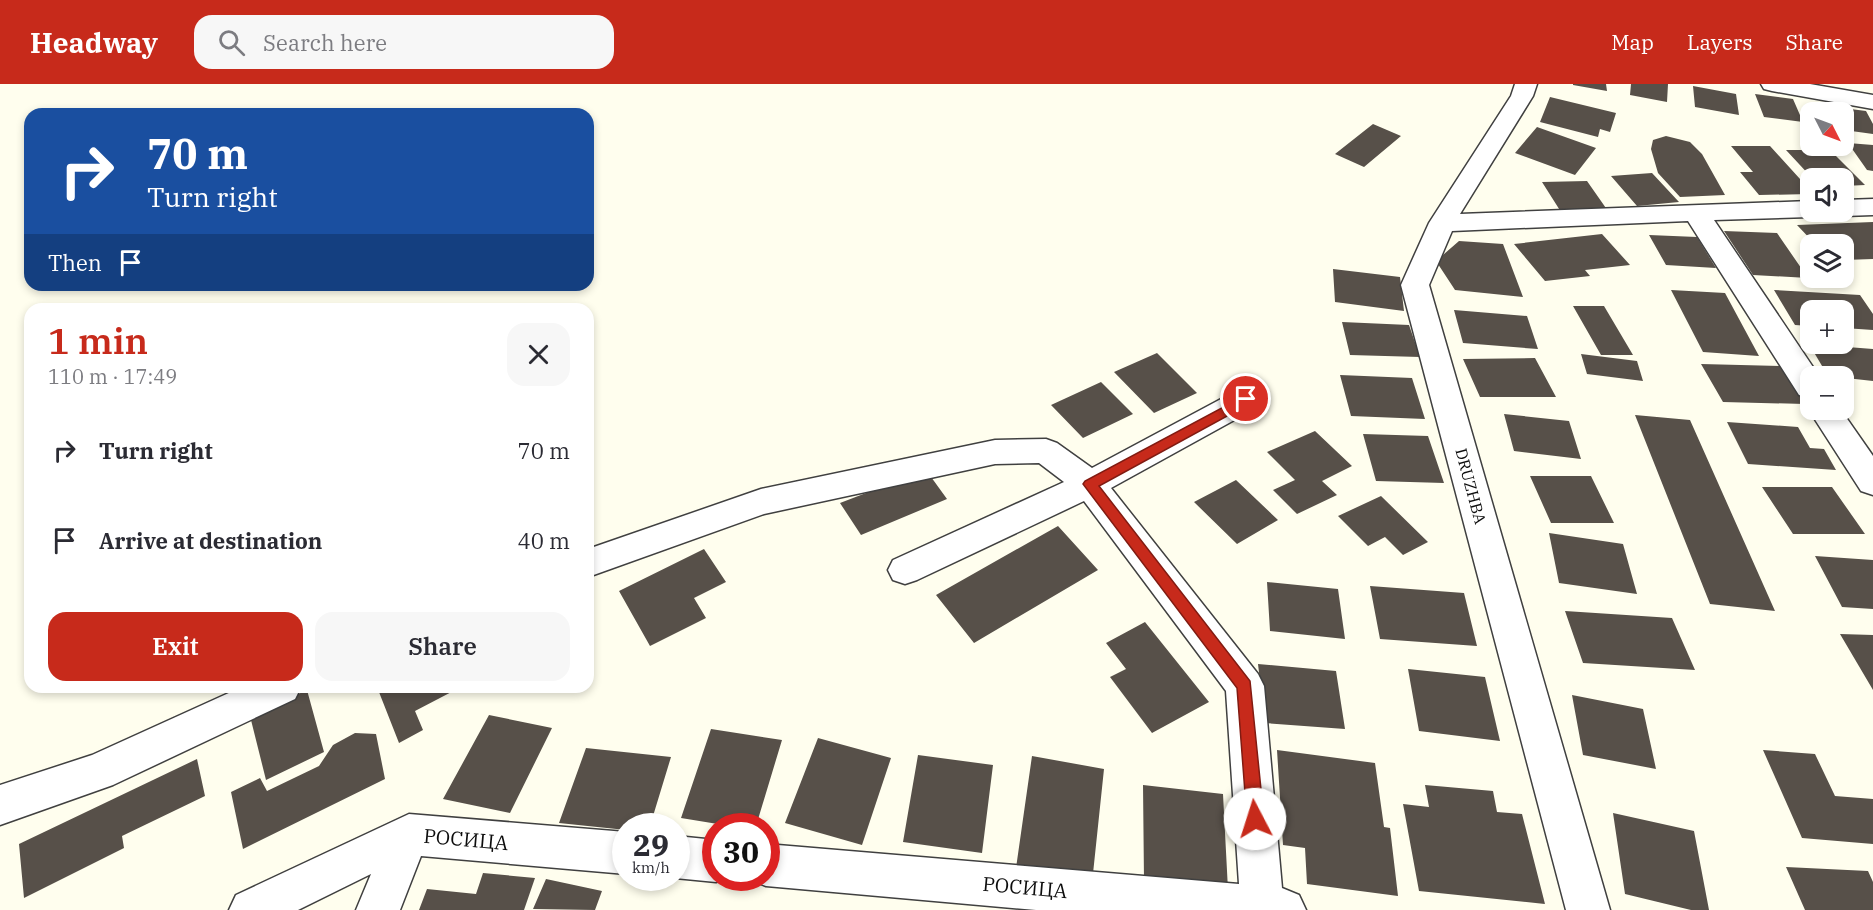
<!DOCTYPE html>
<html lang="en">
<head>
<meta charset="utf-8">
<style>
	:root { --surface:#fff; --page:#f7f7f7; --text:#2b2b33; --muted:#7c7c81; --accent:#c72a1b }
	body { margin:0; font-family:"IBM Plex Serif",serif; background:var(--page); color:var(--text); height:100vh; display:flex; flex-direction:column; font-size:22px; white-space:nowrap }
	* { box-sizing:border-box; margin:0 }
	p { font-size:20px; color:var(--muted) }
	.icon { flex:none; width:33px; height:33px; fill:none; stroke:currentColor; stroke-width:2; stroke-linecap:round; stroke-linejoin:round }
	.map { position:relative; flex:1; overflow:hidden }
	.drawer { position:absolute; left:24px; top:219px; width:570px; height:390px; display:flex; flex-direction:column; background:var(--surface); border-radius:18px; box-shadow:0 3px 9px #0003 }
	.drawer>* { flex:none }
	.banner { position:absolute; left:24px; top:24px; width:570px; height:183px; border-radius:18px; box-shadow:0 3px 9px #0003; background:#1a4fa0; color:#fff; overflow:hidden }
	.needle { width:39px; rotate:132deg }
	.controls { position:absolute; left:1800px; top:18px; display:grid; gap:12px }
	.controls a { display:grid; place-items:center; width:54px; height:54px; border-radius:12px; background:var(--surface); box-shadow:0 3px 9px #0003; font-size:30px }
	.speed { position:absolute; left:612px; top:729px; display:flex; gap:12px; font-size:30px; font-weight:700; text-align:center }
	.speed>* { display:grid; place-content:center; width:78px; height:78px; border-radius:50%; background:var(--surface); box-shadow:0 3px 9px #0003; line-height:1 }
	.speed small { font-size:15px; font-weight:400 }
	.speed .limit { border:9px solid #d22; background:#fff; color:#111 }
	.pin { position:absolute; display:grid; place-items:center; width:51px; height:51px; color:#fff; margin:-26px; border:3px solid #fff; border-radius:50%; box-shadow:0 2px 6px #0007 }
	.me { position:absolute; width:66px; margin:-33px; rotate:355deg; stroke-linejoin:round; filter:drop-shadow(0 0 4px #0008) }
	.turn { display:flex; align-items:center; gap:21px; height:126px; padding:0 24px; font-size:27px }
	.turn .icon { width:78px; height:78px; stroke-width:2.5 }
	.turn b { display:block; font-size:42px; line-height:51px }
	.then { display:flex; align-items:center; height:57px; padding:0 24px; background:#0003; gap:12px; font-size:22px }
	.round { display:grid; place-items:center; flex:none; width:63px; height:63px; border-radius:18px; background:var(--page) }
	.head { display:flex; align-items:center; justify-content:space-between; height:102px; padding:0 24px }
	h1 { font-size:36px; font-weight:600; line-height:45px; color:var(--accent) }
	.button { display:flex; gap:12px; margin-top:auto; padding:12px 24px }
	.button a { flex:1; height:69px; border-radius:18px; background:var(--accent); color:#fff; font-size:24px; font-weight:600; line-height:69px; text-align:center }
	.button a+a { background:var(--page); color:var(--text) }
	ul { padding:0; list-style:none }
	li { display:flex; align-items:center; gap:18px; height:90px; padding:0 24px }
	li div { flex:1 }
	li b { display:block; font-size:22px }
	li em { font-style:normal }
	header { display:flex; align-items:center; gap:36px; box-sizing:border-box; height:84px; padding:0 30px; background:var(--accent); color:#fff }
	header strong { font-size:28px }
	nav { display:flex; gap:33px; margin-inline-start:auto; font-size:21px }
	.search { width:420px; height:54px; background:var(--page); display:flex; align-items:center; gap:15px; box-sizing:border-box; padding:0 21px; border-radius:18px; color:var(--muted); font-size:22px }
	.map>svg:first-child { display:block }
	.building { fill:#575049 }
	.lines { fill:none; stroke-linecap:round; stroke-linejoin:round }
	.minor-casing { stroke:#404040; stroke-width:3 }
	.minor { fill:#fff; fill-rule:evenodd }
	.route { fill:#c72a1b; stroke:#811b12; stroke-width:1.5 }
	.labels { text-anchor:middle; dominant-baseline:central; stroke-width:6; stroke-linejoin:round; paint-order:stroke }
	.street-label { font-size:16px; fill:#0d0d0d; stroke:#fff }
	.near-street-label { font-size:20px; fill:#0d0d0d; stroke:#fff }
</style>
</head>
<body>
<header>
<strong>Headway</strong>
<div class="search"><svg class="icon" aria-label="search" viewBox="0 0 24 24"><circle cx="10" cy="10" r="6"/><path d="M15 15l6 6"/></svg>Search here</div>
<nav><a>Map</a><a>Layers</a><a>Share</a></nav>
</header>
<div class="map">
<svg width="1873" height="826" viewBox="0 0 1873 826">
	<rect width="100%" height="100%" fill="#fffeee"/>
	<!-- building -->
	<path class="building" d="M1573,0h33l1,7 -34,-6z
		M1631,0h37l-1,18 -37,-7z
		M1693,2l43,8 3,21 -44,-8z
		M1755,10l38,5 10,23 -39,-5z
		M1550,13l66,16 -6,19 -10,-3 -2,8 -58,-15z
		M1827,22l39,5 7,13v10l-29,-4v-18h-14z
		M1373,40l28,12 -37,31 -29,-13z
		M1537,43l59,21 -21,27 -60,-22z
		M1666,52l24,6 12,12 23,41 -45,2 -22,-24 -7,-24 2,-9z
		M1848,59l25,2v26l-6,-1z
		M1731,62h39l40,44v4l-51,1 -19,-23h13z
		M1786,66h44l35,35 -21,1v-8h-32z
		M1652,89l27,29 -42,4 -26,-30z
		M1587,97l21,30 -47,1 -19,-30z
		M1873,138v37l-29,1v-16h-29l-18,-19z
		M1724,147l53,2 31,45 -55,-3z
		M1602,150l28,31 -45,5 5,6 -45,5 -31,-37z
		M1649,151l48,2 19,31 -50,-3z
		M1459,157l44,3 20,53 -68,-7 -19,-29z
		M1333,185l67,8 4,34 -69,-9z
		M1671,206l54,3 34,63 -56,-4z
		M1774,206l86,5 13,19v16l-29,-2v-18h-34v16l-15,-1z
		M1573,222h31l29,49h-32z
		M1454,226l73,6 11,33 -75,-6z
		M1342,238l67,3 11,32 -70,-2z
		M1809,260l64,5v32l-45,-5z
		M1157,269l40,40 -43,20 -40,-41z
		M1581,270l56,7 6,20 -56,-7z
		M1535,274l21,39h-76l-17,-38z
		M1701,280l79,2 25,38 -82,-2z
		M1340,291l72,3 13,41 -74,-3z
		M1101,298l32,32 -50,24 -32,-33z
		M1504,330l65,7 12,38 -67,-8z
		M1635,331l55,5 85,191 -65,-7z
		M1727,338l71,5 12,21 14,1 12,21 -88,-6z
		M1315,347l37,35 -30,15 15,14 -40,19 -24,-24 22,-10 -28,-28z
		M1363,350l65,2 16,47 -68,-2z
		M926,386l21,29 -86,36 -21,-32z
		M1530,392h61l23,47h-63z
		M1236,396l42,40 -41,24 -43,-42z
		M1762,403h70l33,47h-72z
		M1381,412l47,46 -25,13 -18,-18 -17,9 -30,-30z
		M1058,442l40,44 -124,73 -38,-48z
		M1549,449l74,11 14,50 -78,-11z
		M704,465l22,33 -32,16 12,20 -56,28 -31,-55z
		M1815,472l58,4v49l-31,-2z
		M1267,498l71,7 7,50 -75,-8z
		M1370,502l94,7 13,53 -97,-7z
		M1565,527l107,7 23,52 -112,-7z
		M1145,538l64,80 -57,31 -42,-56 16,-8 -20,-26z
		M1840,550l33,1v55z
		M1258,580l78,7 9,58 -80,-6z
		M1408,585l77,8 15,64 -81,-10z
		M377,603h84l-46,24 8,19 -24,13z
		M307,606l17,62 -58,28 -16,-64z
		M1572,611l71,14 13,60 -73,-14z
		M489,631l63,13 -42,85 -67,-14z
		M711,645l71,11 -26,86h-26l-49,-8z
		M355,649l21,1 9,45 -142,70 -12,-57 29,-14 7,13 52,-25 14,-21z
		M818,654l73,20 -29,87 -77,-22z
		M586,664l85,9 -21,69h-24v4l-67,-7z
		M1277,666l98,13 9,64 6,1 8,68 -91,-12 -2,-36 -22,-3z
		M1763,666l52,4 20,42 38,3v45l-71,-6z
		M918,671l75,10 -11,88 -79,-11z
		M1032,672l72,13 -12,114 -76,-15z
		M197,675l8,37 -83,40 2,12 -100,50 -5,-54z
		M1143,701l80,9 5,96 -84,-9z
		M1425,701l68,6 4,21 25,2 23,90 -126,-13 -16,-87 26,3z
		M1613,729l81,18 15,79h-18l-66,-16z
		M1786,783l82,4 5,11v28h-68z
		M483,789l52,5 -11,32h-105l8,-21 49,5z
		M546,795l56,12 -7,19 -62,-1z"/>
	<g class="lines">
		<!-- minor casing -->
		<g class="minor-casing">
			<path id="minor" d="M1515,0h22l-4,12 -73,118 350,-13v11h11l-2,2 -9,3 -96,3 105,156h-9v22l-11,-3 -111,-174 -236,10 -23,54 181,625h-44l-165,-625 28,-62 82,-127z
				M1761,0h49l63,11v14l-101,-18 -8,-2z
				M1873,115v16l-29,1 -10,-4h10v-12z
				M1247,304l11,3 4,8 -4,8 -147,81 147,186 6,12 18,202 17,7 7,15h-270l-270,-24 -15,-6 -1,-2h16v-34l473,40 -13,-193 -142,-190 -167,79 -12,4 -12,-4 -5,-10 5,-10 171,-78 -25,-19 -44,1 -231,50 -176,63v-28l173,-60 234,-49 51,-1 11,4 35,25 144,-77z
				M1810,324l31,2 32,46v39l-12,-4 -47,-73z
				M242,603h59l-6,12 -182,86 -113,40v-40l92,-30z
				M409,730l217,18v42l-205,-18 -21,54h-44l15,-36 -73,36h-69l7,-15z
				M676,752l40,4v38h11l-11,4 -41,-4z"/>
		</g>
		<!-- minor -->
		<use href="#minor" class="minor"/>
	</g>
	<!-- route -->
	<path class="route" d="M1246,311l5,1 2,3 -2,4 -152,83 151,195 14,138 -3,6 -6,2 -6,-2 -2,-6 -10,-131 -154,-204 2,-3z"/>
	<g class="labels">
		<!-- street labels -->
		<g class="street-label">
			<text transform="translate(1471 402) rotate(75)">DRUZHBA</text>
		</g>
		<!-- near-street labels -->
		<g class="near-street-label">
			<text transform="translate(466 755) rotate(5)">РОСИЦА</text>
			<text transform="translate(1025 803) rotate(5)">РОСИЦА</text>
		</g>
	</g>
</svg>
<div class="controls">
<a><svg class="needle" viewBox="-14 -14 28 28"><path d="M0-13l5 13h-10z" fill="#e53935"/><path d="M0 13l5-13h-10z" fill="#7c7c81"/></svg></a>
<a><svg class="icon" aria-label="sound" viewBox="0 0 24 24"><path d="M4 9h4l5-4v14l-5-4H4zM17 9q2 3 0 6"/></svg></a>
<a><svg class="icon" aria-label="layers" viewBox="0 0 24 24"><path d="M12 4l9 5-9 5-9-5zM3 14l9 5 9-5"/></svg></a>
<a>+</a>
<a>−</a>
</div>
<div class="speed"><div>29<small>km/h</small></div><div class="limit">30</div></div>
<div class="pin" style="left:1246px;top:315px;background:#d93025"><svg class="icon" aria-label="arrive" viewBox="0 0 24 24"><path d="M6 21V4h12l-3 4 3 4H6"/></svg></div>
<svg class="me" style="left:1255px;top:735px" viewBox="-20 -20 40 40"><circle r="19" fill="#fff"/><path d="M0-13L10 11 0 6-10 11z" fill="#c72a1b"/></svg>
<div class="banner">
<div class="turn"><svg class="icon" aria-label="right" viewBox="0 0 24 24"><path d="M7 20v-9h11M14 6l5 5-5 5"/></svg><div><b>70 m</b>Turn right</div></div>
<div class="then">Then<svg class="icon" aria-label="arrive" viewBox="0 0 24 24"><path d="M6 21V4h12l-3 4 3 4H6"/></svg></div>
</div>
<section class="drawer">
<div class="head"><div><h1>1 min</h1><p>110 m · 17:49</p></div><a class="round"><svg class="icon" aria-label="close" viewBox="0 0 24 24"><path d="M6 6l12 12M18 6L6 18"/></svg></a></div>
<ul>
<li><svg class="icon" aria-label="right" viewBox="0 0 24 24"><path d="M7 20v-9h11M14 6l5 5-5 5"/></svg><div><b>Turn right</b></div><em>70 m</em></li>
<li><svg class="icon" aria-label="arrive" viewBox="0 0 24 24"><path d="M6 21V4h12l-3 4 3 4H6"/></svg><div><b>Arrive at destination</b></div><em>40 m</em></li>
</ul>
<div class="button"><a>Exit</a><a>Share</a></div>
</section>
</div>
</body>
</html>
